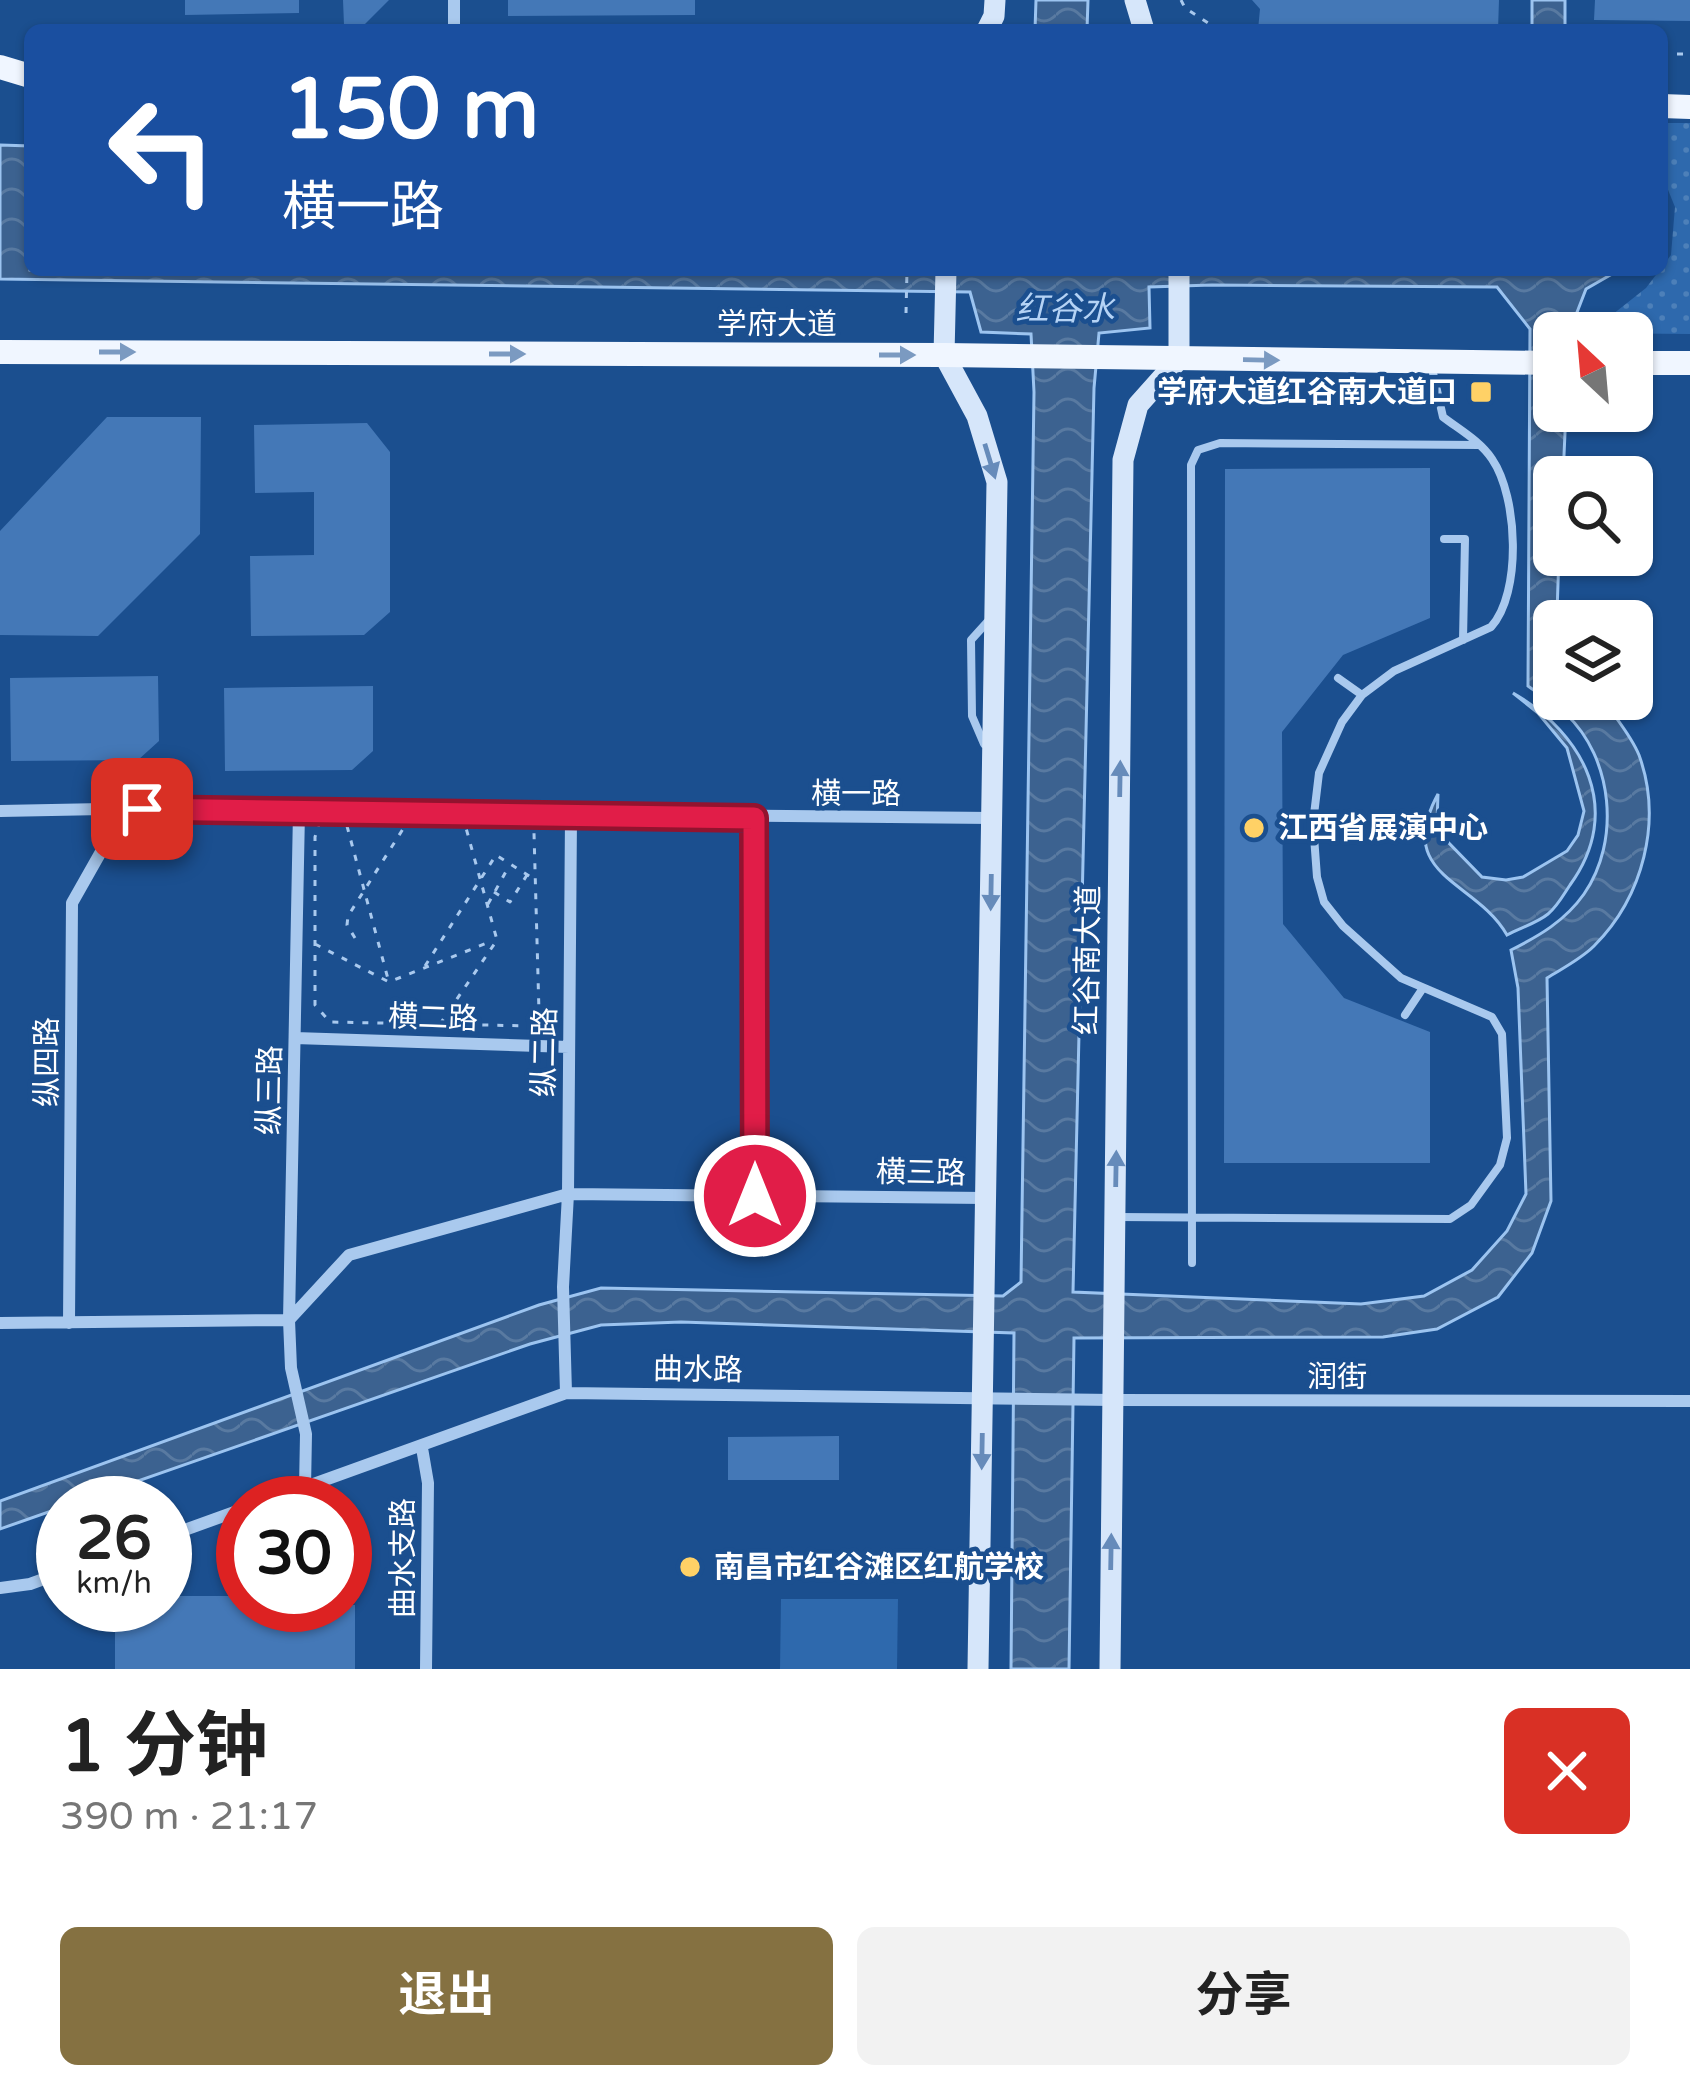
<!DOCTYPE html>
<html lang="zh">
<head>
<meta charset="utf-8">
<style>
	:root { --surface:#fff; --page:#f2f2f2; --text:#222; --muted:#767676; --accent:#857141 }
	body { margin:0; font-family:"Varela Round","Noto Sans SC",sans-serif; background:var(--page); color:var(--text); height:100vh; display:flex; flex-direction:column; font-size:45px; white-space:nowrap }
	* { box-sizing:border-box; margin:0 }
	p { font-size:39px; color:var(--muted) }
	.icon { flex:none; width:66px; height:66px; fill:none; stroke:currentColor; stroke-width:2; stroke-linecap:round; stroke-linejoin:round }
	.map { position:relative; height:1669px; overflow:hidden }
	.drawer { display:flex; flex-direction:column; background:var(--surface); flex:1 }
	.drawer>* { flex:none }
	.top-card { position:absolute; left:24px; top:24px; width:1644px; height:252px; border-radius:18px; box-shadow:0 3px 9px #0004; background:#1a4fa0; color:#fff; overflow:hidden }
	.needle { width:78px; rotate:334deg }
	.fabs { position:absolute; left:1533px; top:312px; display:grid; gap:24px }
	.fabs a { display:grid; place-items:center; width:120px; height:120px; border-radius:18px; background:var(--surface); box-shadow:0 3px 9px #0004; font-size:60px }
	.speed { position:absolute; left:36px; top:1476px; display:flex; gap:24px; font-size:60px; font-weight:700; text-align:center }
	.speed>* { display:grid; place-content:center; width:156px; height:156px; border-radius:50%; background:var(--surface); box-shadow:0 3px 9px #0004; line-height:1 }
	.speed small { font-size:30px; font-weight:400 }
	.speed .limit { border:18px solid #d22; background:#fff; color:#111 }
	.pin { position:absolute; display:grid; place-items:center; width:102px; height:102px; color:#fff; margin:-51px; border-radius:24px; box-shadow:0 6px 18px #0006 }
	.me { position:absolute; width:132px; margin:-66px; rotate:0deg; stroke-linejoin:round; filter:drop-shadow(0 0 9px #0008) }
	.turn { display:flex; align-items:center; gap:42px; height:252px; padding:0 60px; font-size:54px }
	.turn .icon { width:156px; height:156px; stroke-width:2.5 }
	.turn b { display:block; font-size:84px; line-height:102px }
	.round { display:grid; place-items:center; flex:none; width:126px; height:126px; border-radius:18px; background:var(--page) }
	.headline { display:flex; align-items:center; justify-content:space-between; height:204px; padding:0 60px }
	h1 { font-size:72px; font-weight:700; line-height:90px }
	.cta { display:flex; gap:24px; margin-top:auto; padding:24px 60px }
	.cta a { flex:1; height:138px; border-radius:18px; background:var(--accent); color:#fff; font-size:48px; font-weight:700; line-height:138px; text-align:center }
	.cta a+a { background:var(--page); color:var(--text) }
	.map>svg:first-child { display:block }
	.grass { fill:#2e69ad }
	.park { fill:url(#park-dots) }
	.water { fill:url(#water-waves); stroke:#9cc4f0; stroke-width:3; fill-rule:evenodd }
	.building { fill:#4478b7 }
	.lines { fill:none; stroke-linecap:round; stroke-linejoin:round }
	.path { stroke:#a9c9ee; stroke-width:3; stroke-dasharray:6 9; stroke-linecap:butt }
	.lane { stroke:#a9c9ee; stroke-width:8 }
	.street { stroke:#a9c9ee; stroke-width:12 }
	.secondary { stroke:#d6e6fa; stroke-width:21 }
	.primary { stroke:#f0f6ff; stroke-width:24 }
	.oneway { fill:#7b9ac1 }
	.oneway2 { fill:#668bba }
	.route-casing { stroke:#92132f; stroke-width:30 }
	.route { stroke:#e11d48; stroke-width:21 }
	.poi-dot { fill:#ffd166; stroke:#1b4f8f; stroke-width:4.5 }
	.labels { text-anchor:middle; dominant-baseline:central; stroke-width:9; stroke-linejoin:round; paint-order:stroke }
	.street-label { font-size:30px; fill:#fff; stroke:#1b4f8f }
	.poi-label { font-size:30px; font-weight:bold; fill:#fff; stroke:#1b4f8f; text-anchor:start }
	.water-label { font-size:33px; font-style:italic; fill:#b5d3f5; stroke:#1b4f8f }
</style>
</head>
<body>
<div class="map">
<svg width="1690" height="1669" viewBox="0 0 1690 1669">
	<defs>
		<pattern id="park-dots" width="8" height="8" patternUnits="userSpaceOnUse" patternTransform="scale(3)"><rect width="8" height="8" fill="#2e69ad"/><path d="M2 2h.1M6 6h.1" fill="none" stroke="#4d80b9" stroke-width="1.8" stroke-linecap="round"/></pattern>
		<pattern id="water-waves" width="16" height="10" patternUnits="userSpaceOnUse" patternTransform="scale(3)"><rect width="16" height="10" fill="#3c6290"/><path d="M0 5q4-4 8 0t8 0" fill="none" stroke="#597aa1"/></pattern>
	</defs>
	<rect width="100%" height="100%" fill="#1b4f8f"/>
	<!-- grass -->
	<path class="grass" d="M781,1599h117l-1,70h-117z"/>
	<!-- park -->
	<path class="park" d="M1662,123h28v211l-101,-1 57,-45 25,-33 4,-48 -13,-32z"/>
	<!-- water -->
	<path class="water" d="M1036,0h52l-1,30h-52z
		M1532,0h33v30h-33z
		M0,145l30,1v124h1589l-33,19 -17,44h-15v78h12l-3,66h-9v78h5l-5,144h49c11,17 28,36 36,56 24,66 4,142 -45,191 -13,13 -31,22 -47,32l4,223 -19,52 -34,44 -61,32 -54,8 -309,1 -5,331h-58l3,-336 -333,-11 -80,3 -71,19 -455,159h-12v4l-63,22v-28l539,-196 62,-17 402,8 18,-14 13,-890 -3,-58 -50,-2 -11,-40 -970,-13zM1212,285l285,2 33,42 -2,357c12,9 27,17 38,28 47,44 55,127 18,180 -19,27 -45,42 -73,56l7,38 8,206 -19,37 -35,39 -48,26 -63,8 -288,-12 21,-904 5,-55 51,-5 -1,-41z
		M1513,693c72,41 111,118 57,192 -6,9 -13,22 -22,29 -11,9 -28,14 -41,21 -31,-55 -114,-58 -69,-141l-1,28 9,18 36,37 24,3 17,-3 44,-26 11,-16 6,-24 -17,-63 -29,-35z"/>
	<!-- building -->
	<path class="building" d="M185,0h114v13l-114,2z
		M343,0h46l-24,24 -21,1z
		M508,0h187v15l-187,1z
		M1252,0h247l-1,30h-240l2,-21z
		M1595,0h95v21l-96,-1z
		M107,417h94l-1,117 -102,102 -98,-1v-104z
		M367,423l23,29v160l-26,23 -113,1 -1,-80 64,-1v-63l-59,1 -1,-68z
		M1430,468v150l-87,37 -61,77 1,192 61,74 86,34v131h-206l1,-694z
		M158,676l1,65 -21,19 -127,1 -1,-83z
		M373,686v65l-21,19 -127,1 -1,-83z
		M839,1436v44h-111v-43z
		M165,1596h78v9h112v64h-240v-64h50z"/>
	<g class="lines">
		<!-- path -->
		<path class="path" d="M1181,0l4,8 34,22
			M1662,54h28
			M906,313l1,-43
			M345,816l172,2 17,15 5,179 -4,14 -205,-4 -15,-17v-168l5,-17z
			M347,826l41,153
			M494,892l16,10 17,-27
			M488,904l21,-38
			M355,938l-8,-13 1,-9 55,-87
			M315,944l74,38 103,-41
			M425,966l71,-111 38,24
			M440,1024l57,-84 -31,-112"/>
		<!-- lane -->
		<path class="lane" d="M1444,539h21l-2,101
			M1338,678l24,17
			M984,744l-12,-28 -1,-76 19,-21
			M1405,1015l18,-27
			M1117,1217l333,2 21,-14 29,-40 7,-27 -5,-104 -10,-17 -91,-39 -58,-52 -19,-24 -7,-25 -4,-54 6,-50 23,-51 20,-27 32,-24 97,-44c31,-34 27,-130 1,-168 -12,-18 -32,-29 -49,-42l-12,-53
			M1192,1263l-1,-798 7,-15 22,-7 259,2"/>
		<!-- street -->
		<path class="street" d="M454,30v-30
			M0,811l103,-2 889,9
			M299,812l-10,508 2,48 15,66 -1,54
			M754,818l1,377
			M295,1038l274,9
			M0,1323l289,-3 60,-65 219,-61 418,4
			M69,1323l3,-420 30,-53 1,-41
			M566,1393l-3,-106 5,-93 3,-377
			M422,1448l6,35 -2,186
			M261,1503l305,-110 547,7 577,1
			M165,1537l78,-28
			M0,1588l30,-4 33,-12"/>
		<!-- secondary -->
		<path class="secondary" d="M1135,0l9,30
			M987,30l7,-14 1,-16
			M946,270l-2,85 33,61 20,66 -19,1187
			M1110,1669l13,-1209 15,-55 41,-46v-89"/>
		<!-- primary -->
		<path class="primary" d="M0,67l30,9
			M1662,106l28,1
			M0,352l944,3 610,8
			M1632,363h58"/>
	</g>
	<!-- one-way arrows -->
	<defs><path id="oneway-solid" d="M-6-.8H1V-3.2L6.5 0L1 3.2V.8H-6Z" transform="scale(3)"/></defs>
	<g class="oneway">
		<use href="#oneway-solid" transform="translate(117 352)"/>
		<use href="#oneway-solid" transform="translate(507 354)"/>
		<use href="#oneway-solid" transform="translate(897 355)"/>
		<use href="#oneway-solid" transform="translate(1261 360) rotate(1)"/>
	</g>
	<g class="oneway2">
		<use href="#oneway-solid" transform="translate(990 461) rotate(73)"/>
		<use href="#oneway-solid" transform="translate(1120 779) rotate(-89)"/>
		<use href="#oneway-solid" transform="translate(991 892) rotate(91)"/>
		<use href="#oneway-solid" transform="translate(1116 1169) rotate(-89)"/>
		<use href="#oneway-solid" transform="translate(982 1451) rotate(91)"/>
		<use href="#oneway-solid" transform="translate(1111 1552) rotate(-89)"/>
	</g>
	<g class="lines">
		<!-- route casing -->
		<g class="route-casing">
			<path id="route" d="M142,809l612,9 1,378"/>
		</g>
		<!-- route -->
		<use href="#route" class="route"/>
	</g>
	<!-- markers -->
	<g class="poi-dot">
		<rect x="1469" y="380" width="24" height="24" rx="6"/>
		<circle cx="1254" cy="828" r="12"/>
		<circle cx="690" cy="1567" r="12"/>
	</g>
	<g class="labels">
		<!-- street labels -->
		<g class="street-label">
			<text x="777" y="324">学府大道</text>
			<text x="856" y="794">横一路</text>
			<text transform="translate(1088 960) rotate(-89)">红谷南大道</text>
			<text transform="translate(433 1018) rotate(2)">横二路</text>
			<text transform="translate(545 1052) rotate(-89)">纵二路</text>
			<text transform="translate(47 1062) rotate(-90)">纵四路</text>
			<text transform="translate(270 1090) rotate(-89)">纵三路</text>
			<text transform="translate(921 1173) rotate(1)">横三路</text>
			<text transform="translate(698 1370) rotate(1)">曲水路</text>
			<text x="1337" y="1377">润街</text>
			<text transform="translate(403 1558) rotate(-90)">曲水支路</text>
		</g>
		<!-- poi labels -->
		<g class="poi-label">
			<text x="1457" y="392" text-anchor="end">学府大道红谷南大道口</text>
			<text x="1278" y="828">江西省展演中心</text>
			<text x="714" y="1567">南昌市红谷滩区红航学校</text>
		</g>
		<!-- water labels -->
		<g class="water-label">
			<text x="1065" y="309">红谷水</text>
		</g>
	</g>
</svg>
<div class="fabs">
<a><svg class="needle" viewBox="-14 -14 28 28"><path d="M0-13l5 13h-10z" fill="#e53935"/><path d="M0 13l5-13h-10z" fill="#767676"/></svg></a>
<a><svg class="icon" aria-label="search" viewBox="0 0 24 24"><circle cx="10" cy="10" r="6"/><path d="M15 15l6 6"/></svg></a>
<a><svg class="icon" aria-label="layers" viewBox="0 0 24 24"><path d="M12 4l9 5-9 5-9-5zM3 14l9 5 9-5"/></svg></a>
</div>
<div class="speed"><div>26<small>km/h</small></div><div class="limit">30</div></div>
<div class="pin" style="left:142px;top:809px;background:#d93025"><svg class="icon" aria-label="arrive" viewBox="0 0 24 24"><path d="M6 21V4h12l-3 4 3 4H6"/></svg></div>
<svg class="me" style="left:755px;top:1196px" viewBox="-20 -20 40 40"><circle r="17" fill="#e11d48" stroke="#fff" stroke-width="3"/><path d="M0-11L8 9 0 5-8 9z" fill="#fff"/></svg>
<div class="top-card">
<div class="turn"><svg class="icon" aria-label="left" viewBox="0 0 24 24"><path d="M17 20v-9H6M10 6l-5 5 5 5"/></svg><div><b>150 m</b>横一路</div></div>
</div>
</div>
<section class="drawer">
<div class="headline"><div><h1>1 分钟</h1><p>390 m · 21:17</p></div><a class="round" style="background:#d93025;color:#fff"><svg class="icon" aria-label="close" viewBox="0 0 24 24"><path d="M6 6l12 12M18 6L6 18"/></svg></a></div>
<div class="cta"><a>退出</a><a>分享</a></div>
</section>
</body>
</html>
